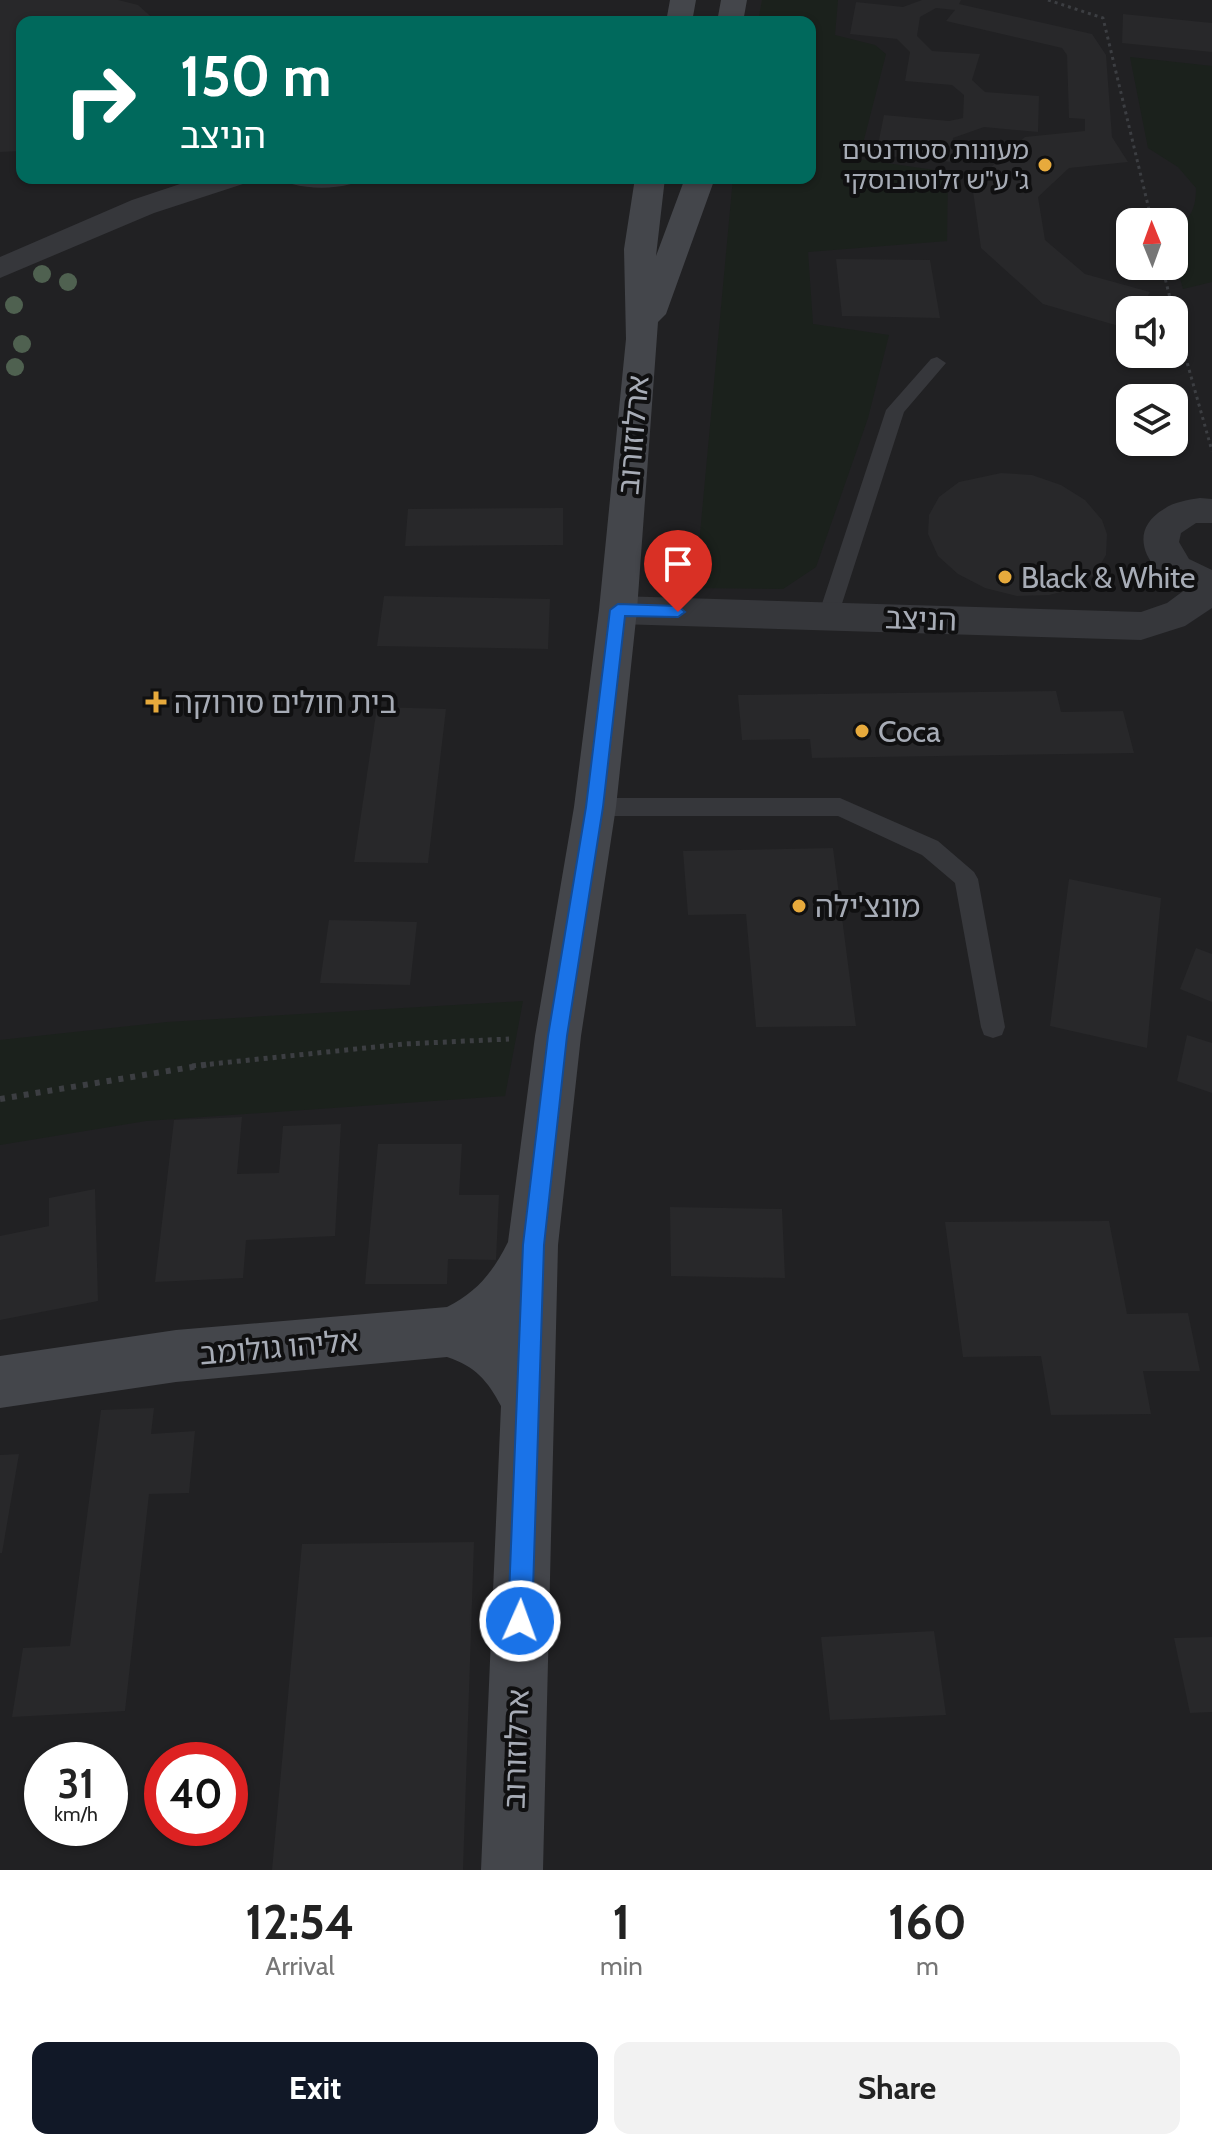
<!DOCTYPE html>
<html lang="en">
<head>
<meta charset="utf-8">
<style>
	:root { --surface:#fff; --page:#f2f2f2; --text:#222; --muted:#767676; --accent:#111827 }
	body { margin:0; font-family:Cabin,"Noto Sans Hebrew",sans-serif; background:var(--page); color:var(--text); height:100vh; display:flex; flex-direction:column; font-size:30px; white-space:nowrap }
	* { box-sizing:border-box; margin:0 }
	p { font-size:26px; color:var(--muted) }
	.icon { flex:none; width:44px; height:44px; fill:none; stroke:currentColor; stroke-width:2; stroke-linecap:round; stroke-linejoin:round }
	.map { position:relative; height:1870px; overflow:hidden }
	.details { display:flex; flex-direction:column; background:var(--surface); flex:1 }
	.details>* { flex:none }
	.top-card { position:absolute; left:16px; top:16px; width:800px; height:168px; border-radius:16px; box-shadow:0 2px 6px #0004; background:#00695c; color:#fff; overflow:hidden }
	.needle { width:52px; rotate:359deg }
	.buttons { position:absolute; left:1116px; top:208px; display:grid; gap:16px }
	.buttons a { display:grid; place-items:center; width:72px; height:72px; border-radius:16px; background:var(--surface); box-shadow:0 2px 6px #0004; font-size:40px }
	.speed { position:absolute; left:24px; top:1742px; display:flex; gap:16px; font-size:40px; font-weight:700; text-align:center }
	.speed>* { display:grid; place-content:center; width:104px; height:104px; border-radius:50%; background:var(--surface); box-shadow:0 2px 6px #0004; line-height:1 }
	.speed small { font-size:20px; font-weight:400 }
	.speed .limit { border:12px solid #d22; background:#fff; color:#111 }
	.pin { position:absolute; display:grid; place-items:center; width:68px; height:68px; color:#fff; margin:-82px -34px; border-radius:50% 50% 50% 0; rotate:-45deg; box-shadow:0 0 8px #0007 }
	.pin .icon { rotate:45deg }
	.me { position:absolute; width:88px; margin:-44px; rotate:2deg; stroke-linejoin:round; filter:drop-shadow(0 0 6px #0008) }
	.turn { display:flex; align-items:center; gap:28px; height:168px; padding:0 32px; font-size:36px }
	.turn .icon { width:104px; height:104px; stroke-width:2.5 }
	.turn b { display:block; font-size:56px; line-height:68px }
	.eta { display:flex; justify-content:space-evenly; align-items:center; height:136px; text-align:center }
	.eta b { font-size:48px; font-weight:700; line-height:56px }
	.primary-button { display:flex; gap:16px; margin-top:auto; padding:16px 32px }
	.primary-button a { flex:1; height:92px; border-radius:16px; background:var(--accent); color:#fff; font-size:32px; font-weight:700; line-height:92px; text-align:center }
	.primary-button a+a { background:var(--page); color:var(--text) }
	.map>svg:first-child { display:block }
	.built { fill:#212123; fill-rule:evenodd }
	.green { fill:#1b211c }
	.building { fill:#28282a }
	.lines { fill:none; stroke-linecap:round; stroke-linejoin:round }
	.path-far2 { stroke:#3c3e42; stroke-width:3; stroke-dasharray:3 4; stroke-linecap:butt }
	.path-far1 { stroke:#3c3e42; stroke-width:5; stroke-dasharray:4 5; stroke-linecap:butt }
	.path { stroke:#3c3e42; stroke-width:6; stroke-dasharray:5 7; stroke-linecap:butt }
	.lane { fill:#36373b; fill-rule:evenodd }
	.street { fill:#36373b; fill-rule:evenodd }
	.secondary { fill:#44464b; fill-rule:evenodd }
	.tree { fill:#4f6150 }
	.route { fill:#1a73e8; stroke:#114b97; stroke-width:2 }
	.poi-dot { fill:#e7aa3c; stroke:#101011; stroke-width:3 }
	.labels { text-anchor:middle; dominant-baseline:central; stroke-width:8; stroke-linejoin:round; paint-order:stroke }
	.far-poi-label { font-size:26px; fill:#a7acb6; stroke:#101011; text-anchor:end }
	.street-label { font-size:30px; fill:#a7acb6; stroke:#101011 }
	.poi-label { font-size:30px; fill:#a7acb6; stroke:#101011; text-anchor:start }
</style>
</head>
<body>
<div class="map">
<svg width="1212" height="1870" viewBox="0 0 1212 1870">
	<rect width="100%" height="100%" fill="#151516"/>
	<!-- built -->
	<path class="built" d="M0,0h1212v1870h-1212zM22,22h788v156h-788zM1130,222h44v44h-44zM1130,310h44v44h-44zM1130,398h44v44h-44zM42,1760h68v68h-68zM162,1760h68v68h-68z"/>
	<!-- green -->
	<path class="green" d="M762,0h76l-3,35 40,10 11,9 -27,105 89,13 -1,69 -139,11 5,72 76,11 -21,83 -52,149 -33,22 -88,-1 38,-410h77v-156h-52z
		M1130,57l82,9v216l-29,7 -9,-33v-26c17,-11 22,-22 22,-42l-18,-21 -30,-19z
		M523,1001l-18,95 -359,25 -146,24v-105l167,-18z"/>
	<!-- building -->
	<path class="building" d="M0,0h118l20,5 19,17h-135v129l-22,1z
		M922,0h39l-2,4 133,30 14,21 6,82 16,25 -59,6 -31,29 7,43 40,34 65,18 -10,18h-10l-1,19 -86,-25 -62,-56 -9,-64 53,-47 60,-6v-12l-16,-1 -2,-63 -5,-7 -116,-27 9,-11 -19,-2 -16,9 -3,19 15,15 48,3 -8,26 13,12 54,4 -1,36 -54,-5 -31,11 -1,24 -76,-7 8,-40 65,6 14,-3 1,-23 -12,-10 -47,-4 5,-29 -13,-13 -47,-5 6,-32 47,5z
		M1123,14l89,9v29l-90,-9z
		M836,259l94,1 10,58 -98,-2z
		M1001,473l31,2 29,10 24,15 17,20 5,14 -1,21 -12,20 -21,14 -24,6 -32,1 -32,-8 -27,-14 -20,-18 -10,-22 1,-19 10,-18 20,-15z
		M563,508v37l-158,1 3,-37z
		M384,596l166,3 -2,50 -171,-3z
		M1056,691l5,21 62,-1 11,42 -322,5 -2,-19 -68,1 -4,-45z
		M377,707l69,2 -18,154 -74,-1z
		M833,848l23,178 -100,1 -10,-113 -58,1 -5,-64z
		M1069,879l92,19 -14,150 -97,-22z
		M329,920l88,2 -7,63 -90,-2z
		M1196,948l16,6v48l-32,-13z
		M1187,1035l25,8v50l-35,-12z
		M242,1117l-5,57 42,-1 4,-47 58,-2 -6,112 -89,4 -3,38 -88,4 19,-162z
		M378,1144h84l-3,51h40l-3,65 -48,-1 -1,25h-82z
		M95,1189l3,112 -98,19v-84l49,-10v-28z
		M670,1207l112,2 3,69 -114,-2z
		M1109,1221l18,93 61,-1 12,58h-57l8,43 -100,1 -10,-59 -78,1 -18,-135z
		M154,1408l-3,26 44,-3 -6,62 -40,1 -24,217 -113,6 11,-69 47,-2 31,-236z
		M19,1454l-17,99h-2v-98z
		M474,1542l-11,328h-191l30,-326z
		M934,1631l12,84 -116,5 -9,-83z
		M1212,1637v75l-22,1 -16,-75z"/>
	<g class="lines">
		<!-- path-far2 -->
		<path class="path-far2" d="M1048,0l55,18 49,204
			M1162,266l11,44
			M1174,316l38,135"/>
		<!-- path-far1 -->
		<path class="path-far1" d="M192,1066l212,-22 105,-5"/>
		<!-- path -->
		<path class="path" d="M0,1099l210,-35"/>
		<!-- lane -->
		<path class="lane" d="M937,357l9,6 -42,49 -66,204 -3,5h-14l-3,-5 68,-206 45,-51z
			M595,798h245l98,43 36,31 4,7 27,148 -3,8 -9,3 -9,-3 -3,-8 -26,-144 -33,-28 -84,-39h-243l-8,-3 -3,-6 3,-6z"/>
		<!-- street -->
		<path class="street" d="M198,178h49l-4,6 -89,29 -154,65v-21l132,-57z
			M288,178h67l-4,6c-19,5 -40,5 -59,0z
			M1200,498l12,1v24h-16l-15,10 -2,9 10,17 23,11v38l-27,18 -44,14 -523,-16 -13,-4 -6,-10 6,-10 13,-4 523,16 26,-9 19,-14c-34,-13 -64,-55 -22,-80 10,-7 23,-9 36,-11z"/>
		<!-- secondary -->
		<path class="secondary" d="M670,0h26l-4,22h-26z
			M721,0h26l-4,22h-26z
			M635,178h30l-9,78 29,-78h30l-49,136 -8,8 -21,288 -21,197 -35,229 -23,209 -15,625h-62l20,-464c-13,-25 -26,-40 -54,-49l-271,25 -176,26v-52l176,-26 271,-23c30,-15 46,-35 61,-65l27,-206 39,-229 25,-197 27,-271 -2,-90z"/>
	</g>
	<!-- trees -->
	<g class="tree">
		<circle cx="42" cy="274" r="9"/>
		<circle cx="68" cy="282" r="9"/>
		<circle cx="14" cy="305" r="9"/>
		<circle cx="22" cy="344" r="9"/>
		<circle cx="15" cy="367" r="9"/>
	</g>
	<!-- route -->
	<path class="route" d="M618,604l60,2 7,6 -7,5 -53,-1 -22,191 -36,229 -23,209 -12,376 -3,8 -9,3 -8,-3 -4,-8 15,-376 25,-209 38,-229 24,-197z"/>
	<!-- markers -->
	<g class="poi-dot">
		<circle cx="1045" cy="165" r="8"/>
		<circle cx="1005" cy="577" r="8"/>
		<path d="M152 690h8v8h8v8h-8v8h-8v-8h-8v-8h8z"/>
		<circle cx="862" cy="731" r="8"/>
		<circle cx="799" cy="906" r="8"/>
	</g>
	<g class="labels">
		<!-- far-poi labels -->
		<g class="far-poi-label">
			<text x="1029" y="150">מעונות סטודנטים<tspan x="1029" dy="30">ג' ע"ש זלוטובוסקי</tspan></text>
		</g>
		<!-- street labels -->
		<g class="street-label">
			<text transform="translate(633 435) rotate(-85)">ארלוזורוב</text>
			<text transform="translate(921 619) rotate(2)">הניצב</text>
			<text transform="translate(279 1347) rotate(-5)">אליהו גולומב</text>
			<text transform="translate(516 1749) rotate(-88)">ארלוזורוב</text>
		</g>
		<!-- poi labels -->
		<g class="poi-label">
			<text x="1021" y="577">Black &amp; White</text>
			<text x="174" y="702">בית חולים סורוקה</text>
			<text x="878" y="731">Coca</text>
			<text x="815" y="906">מונצ'ילה</text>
		</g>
	</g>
</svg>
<div class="buttons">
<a><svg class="needle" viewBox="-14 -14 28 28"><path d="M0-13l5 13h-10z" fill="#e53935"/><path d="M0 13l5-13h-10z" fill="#767676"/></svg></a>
<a><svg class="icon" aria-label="sound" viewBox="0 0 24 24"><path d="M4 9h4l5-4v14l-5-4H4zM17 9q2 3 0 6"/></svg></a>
<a><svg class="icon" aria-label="layers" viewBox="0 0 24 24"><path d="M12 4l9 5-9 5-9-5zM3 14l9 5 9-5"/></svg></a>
</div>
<div class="speed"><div>31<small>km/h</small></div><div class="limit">40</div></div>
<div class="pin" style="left:678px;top:612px;background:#d93025"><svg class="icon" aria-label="arrive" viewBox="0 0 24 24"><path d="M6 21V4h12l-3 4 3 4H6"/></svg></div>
<svg class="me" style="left:520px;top:1621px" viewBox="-20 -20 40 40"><circle r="17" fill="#1a73e8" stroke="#fff" stroke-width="3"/><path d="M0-11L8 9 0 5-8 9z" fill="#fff"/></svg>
<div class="top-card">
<div class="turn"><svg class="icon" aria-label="right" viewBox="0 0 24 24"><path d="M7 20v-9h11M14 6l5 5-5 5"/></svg><div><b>150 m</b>הניצב</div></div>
</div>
</div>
<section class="details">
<div class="eta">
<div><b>12:54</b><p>Arrival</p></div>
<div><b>1</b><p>min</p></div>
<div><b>160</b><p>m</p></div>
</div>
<div class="primary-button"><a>Exit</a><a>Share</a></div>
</section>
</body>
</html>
